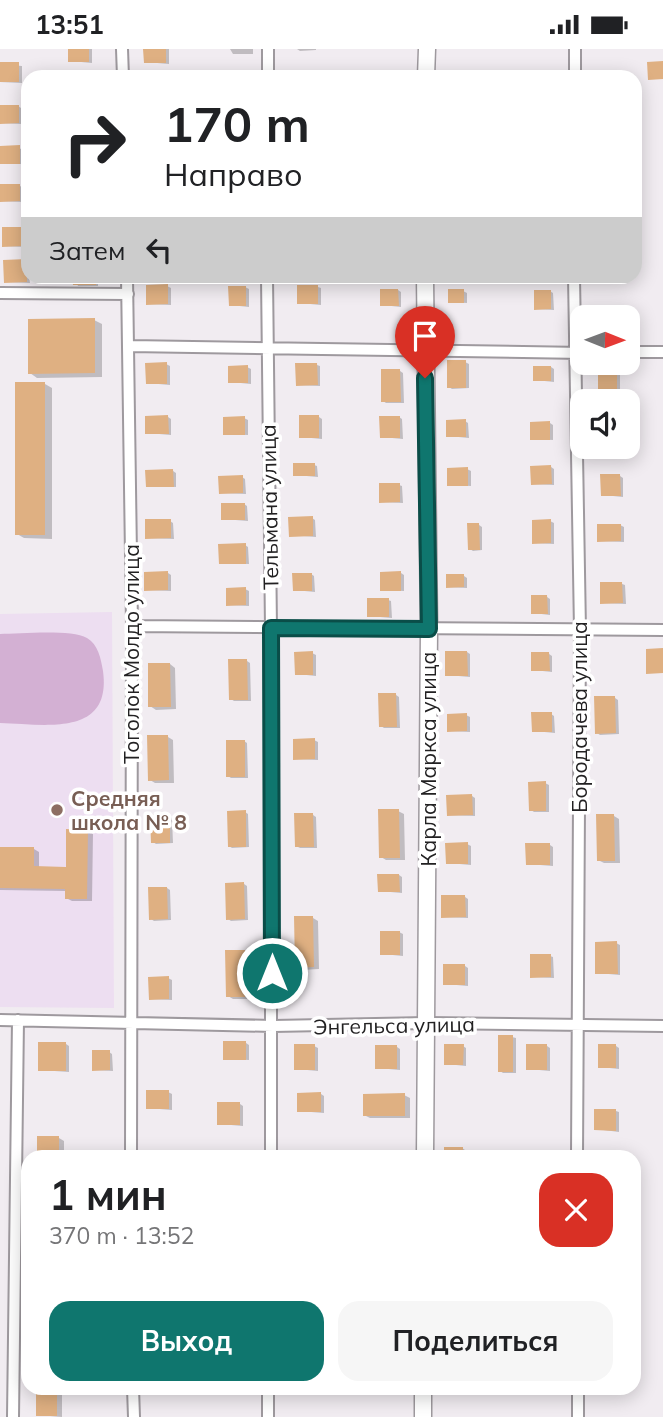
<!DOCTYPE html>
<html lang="ru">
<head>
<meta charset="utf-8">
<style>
	:root { --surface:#fff; --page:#f6f6f6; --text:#202124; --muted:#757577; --accent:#0f766e }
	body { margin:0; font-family:Mulish,sans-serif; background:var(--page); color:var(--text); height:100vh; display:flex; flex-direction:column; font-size:26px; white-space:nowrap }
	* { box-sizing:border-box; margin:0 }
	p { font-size:23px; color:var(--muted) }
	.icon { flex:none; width:38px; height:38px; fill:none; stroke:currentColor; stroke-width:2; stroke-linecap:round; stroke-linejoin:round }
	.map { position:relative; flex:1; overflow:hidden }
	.details { position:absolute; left:21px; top:1101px; width:620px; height:245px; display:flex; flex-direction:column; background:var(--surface); border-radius:21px; box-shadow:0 4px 18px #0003 }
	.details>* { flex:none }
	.banner { position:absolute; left:21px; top:21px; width:621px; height:214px; border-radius:21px; box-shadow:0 4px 18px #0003; background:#fff; color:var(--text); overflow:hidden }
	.needle { width:46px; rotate:91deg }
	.controls { position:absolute; left:570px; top:256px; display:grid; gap:14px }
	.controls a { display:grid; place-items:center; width:70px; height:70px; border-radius:14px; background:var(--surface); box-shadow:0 4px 18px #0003; font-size:35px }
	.pin { position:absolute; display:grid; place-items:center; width:60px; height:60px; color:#fff; margin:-72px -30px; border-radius:50% 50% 50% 0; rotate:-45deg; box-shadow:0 0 7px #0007 }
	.pin .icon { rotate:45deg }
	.me { position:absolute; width:77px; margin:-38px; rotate:0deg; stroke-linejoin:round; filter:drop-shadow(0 0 5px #0008) }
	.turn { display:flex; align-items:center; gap:24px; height:147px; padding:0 28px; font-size:32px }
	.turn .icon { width:91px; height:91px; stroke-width:2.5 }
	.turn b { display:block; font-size:49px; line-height:60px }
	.then { display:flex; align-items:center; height:66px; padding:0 28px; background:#0003; gap:14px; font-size:26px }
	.round { display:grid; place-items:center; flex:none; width:74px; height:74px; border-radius:21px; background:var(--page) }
	.summary { display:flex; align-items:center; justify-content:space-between; height:119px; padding:0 28px }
	h1 { font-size:42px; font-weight:700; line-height:52px }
	.cta { display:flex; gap:14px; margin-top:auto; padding:14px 28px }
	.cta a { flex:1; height:80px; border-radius:21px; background:var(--accent); color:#fff; font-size:28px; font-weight:700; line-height:80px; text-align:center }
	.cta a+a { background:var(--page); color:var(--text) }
	.status { display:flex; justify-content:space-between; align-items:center; height:49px; padding:0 35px; background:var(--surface); direction:ltr }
	.status svg { height:19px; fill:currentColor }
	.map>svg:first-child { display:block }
	.education { fill:#eddef1 }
	.green { fill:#d3b0d3 }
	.shadow { fill:#0003 }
	.building { fill:#dfb082 }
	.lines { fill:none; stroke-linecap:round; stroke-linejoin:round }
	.street-casing { stroke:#9e999e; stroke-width:14 }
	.secondary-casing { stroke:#9e999e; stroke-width:19 }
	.street { stroke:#fff; stroke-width:10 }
	.secondary { stroke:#fff; stroke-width:16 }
	.route-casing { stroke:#0a4d48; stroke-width:18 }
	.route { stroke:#0f766e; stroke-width:12 }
	.education-dot { fill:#8d6e63; stroke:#fff; stroke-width:2.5 }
	.labels { text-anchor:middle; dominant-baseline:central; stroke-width:7; stroke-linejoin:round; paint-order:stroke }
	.street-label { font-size:21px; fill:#222122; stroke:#fff }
	.education-label { font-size:21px; font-weight:bold; fill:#785e54; stroke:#fff; text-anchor:start }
</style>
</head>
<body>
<div class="status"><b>13:51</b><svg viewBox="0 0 49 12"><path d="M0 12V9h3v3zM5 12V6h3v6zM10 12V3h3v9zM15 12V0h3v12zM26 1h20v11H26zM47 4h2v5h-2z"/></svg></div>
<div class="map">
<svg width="663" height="1368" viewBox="0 0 663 1368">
	<rect width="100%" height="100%" fill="#f1ecf1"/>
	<!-- education -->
	<path class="education" d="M112,563l2,396 -114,-1v-393z"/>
	<!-- green -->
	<path class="green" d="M0,585c19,0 71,-5 87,4 11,6 14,21 16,33 9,67 -59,53 -103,52z"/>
	<!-- shadow -->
	<path class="shadow" d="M70,0h22v14l-22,-2z
		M145,0h24v15l-24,-2z
		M230,0h23v5h-20z
		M297,0h19v1l-16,1z
		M0,15l22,2v17l-22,-1z
		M18,57l3,2 1,16 -22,-1v-16z
		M0,98l23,2v15h-23z
		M20,137l3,2v14l-23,-1z
		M22,180l3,1 1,17 -22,-1z
		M27,212l3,22 -24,-1z
		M74,228h24v9h-20z
		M167,237l4,2v17l-23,-1z
		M245,238l4,2v18l-19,-2z
		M318,238l3,1v17l-22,-2z
		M398,241l3,2v15l-19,-2z
		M463,242l4,2v10l-18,-1z
		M550,242l3,2 1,17 -18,-1z
		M625,258l3,2 1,20 -1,-12h-17z
		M94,271l8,4v53l-65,1 -7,-5z
		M465,313l4,2v24l-17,1 -3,-2z
		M166,315l4,2v19l-23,-2z
		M317,316l3,1v20l-23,-1z
		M247,318l4,2v15l-21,-2z
		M551,318l3,2v13l-19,-2z
		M616,320l4,2v21l-20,-2z
		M400,322l3,2 1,30h-18l-3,-2z
		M45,335l7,4v151l-28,-1 -7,-4z
		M168,368l3,2v16l-24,-2z
		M319,368l3,2v20l-21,-2z
		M399,368l3,2 1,20 -22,-2z
		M244,369l4,2v15l-23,-1z
		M465,372l3,2 1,15 -21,-2z
		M550,374l3,2v15l-21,-1z
		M314,416l3,1 1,11 -23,-2z
		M551,418l3,2v16l-22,-1z
		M467,420l4,2v15l-22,-1z
		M173,422l3,2v14l-28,-1z
		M620,427l3,2v19l-20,-2z
		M242,428l3,2 1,15 -25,-1z
		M399,436l3,1 1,17 -22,-1z
		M244,455l3,2 1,15 -25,-2z
		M312,469l3,2 1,17 -25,-2z
		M170,472l3,2 1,16 -27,-1z
		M550,472l4,2v21l-20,-1z
		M479,476l3,2v23l-9,1 -3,-2z
		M620,476l4,2v15l-25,-1z
		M245,496l3,2 1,17 -29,-1z
		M168,524l3,2v16l-25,-1z
		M401,524l3,2v16l-22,-1z
		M311,525l3,2 1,16 -21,-2z
		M464,527l3,2v10l-20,-1z
		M622,535l3,1 1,19 -24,-1z
		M245,540l4,2v15l-21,-1z
		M547,548l3,2v16l-17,-2z
		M388,551l3,1 1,17 -24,-2z
		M467,603l3,2v23l-23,-2z
		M312,604l4,2v21l-19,-2z
		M549,605l3,2v16l-19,-2z
		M247,612l3,2 1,38h-17l-3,-2z
		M170,615l5,4 1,41 -20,1 -6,-4z
		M396,646l3,2 1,31h-16l-3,-2z
		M615,649l3,2 1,34 -19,1 -3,-2z
		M551,665l3,2 1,17 -21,-2z
		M466,666l4,2v15l-21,-1z
		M168,688l5,3 1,43h-19l-5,-3z
		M314,691l4,2v18l-23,-1z
		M244,692l3,2 1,35h-17l-3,-2z
		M545,734l4,2v27h-15l-3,-2z
		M472,747l3,2v18l-27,-1z
		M398,762l6,3 1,46h-19l-5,-3z
		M245,763l3,2 1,33 -17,1 -3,-2z
		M313,766l3,2 1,31h-17l-4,-2z
		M169,767l3,2 1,25 -17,1 -3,-2z
		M614,767l5,3 1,44h-16l-6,-3z
		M88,782l5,3 -1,67h-20l-6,-3v-7l-66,-1v-41h34l5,3v16h28z
		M467,795l4,2v19l-23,-2z
		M550,796l3,2v19l-26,-2z
		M399,826l3,2v16l-23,-2z
		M244,835l3,2 1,34 -17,1 -3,-2z
		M167,839l3,2 1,30 -17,1 -3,-2z
		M465,848l3,2v19l-25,-1z
		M313,869l5,3 1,48 -17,1 -5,-4z
		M399,883l4,2v22l-21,-2z
		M616,894l4,2v30l-23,-2z
		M244,902l6,3v45h-17l-5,-3z
		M550,907l3,1 1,21 -22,-1z
		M465,917l3,2v18l-23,-2z
		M168,929l4,2v20l-22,-1z
		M512,988l4,1v35h-13l-3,-2z
		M246,994l3,2v15l-24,-1z
		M66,995l3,2v26l-29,-2z
		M314,997l4,2v23l-22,-2z
		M463,997l3,2v18l-20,-2z
		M547,997l3,2v23l-22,-2z
		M616,997l3,2v21l-19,-2z
		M397,998l3,2v21l-23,-2z
		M109,1003l3,2 1,17 -20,-1z
		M168,1043l4,2v16l-25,-2z
		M321,1045l3,2v17l-26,-2z
		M404,1046l6,3v20h-40l-6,-3z
		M240,1055l3,2v20l-24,-2z
		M616,1062l3,1v20l-23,-3z
		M59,1089l5,3v16h-25z
		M462,1099l6,4v5h-22z
		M596,1106h21l4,2h-25z
		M38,1339h24v29l-24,-2z
		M83,1339h28v5h-24z
		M144,1339h22v3h-18z
		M212,1339h28v5h-25z
		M359,1339h32v7h-29z
		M532,1339h27v5h-23z
		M621,1339v3l-24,-2v-1z"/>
	<!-- building -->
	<path class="building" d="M68,0h21v13h-21z
		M143,0h23v14h-22z
		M663,12v18l-15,1 -1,-18z
		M0,13h19v20h-19z
		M0,56h19v18l-19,1z
		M20,96v19h-20v-18z
		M0,135h20v17l-20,1z
		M2,178h21v19l-21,1z
		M27,210v23l-23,1 -1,-23z
		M72,228h24v8h-23z
		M168,235v20l-22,1v-20z
		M297,236h21v19h-21z
		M228,237h18v20h-17z
		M380,240h18l1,17h-19z
		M448,240h16v14h-16z
		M534,241h17v19l-17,1z
		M625,256l1,12h-17v-11z
		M95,269v55l-67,1v-55z
		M447,311h19v28h-19z
		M167,313v22h-21l-1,-21z
		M295,314h22l1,22 -22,1z
		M248,316v18h-20v-17z
		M533,317h18v15h-18z
		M598,318h19v24h-19z
		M381,320h19l1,33h-20z
		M15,333h30v153h-30z
		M168,366l1,19h-24v-18z
		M299,366h20v23h-20z
		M245,367v19h-22v-18z
		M379,367h21v22h-20z
		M466,370v18h-20v-17z
		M550,372v19h-20v-18z
		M293,414h22v13h-22z
		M551,416l1,19 -21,1 -1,-19z
		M468,418v19h-21v-18z
		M173,420l1,18h-28l-1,-17z
		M600,425h20l1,22h-20z
		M243,426v18l-24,1 -1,-18z
		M379,434h21v19l-21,1z
		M221,454h24v17h-24z
		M313,467v20l-24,1 -1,-20z
		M145,470h26v19l-26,1z
		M551,470v24l-19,1v-24z
		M467,474h12l1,27h-12z
		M597,475h24v17l-24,1z
		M246,494v21h-27l-1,-20z
		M168,522v19l-24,1v-19z
		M401,522v20h-21v-19z
		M292,524h20v18h-19z
		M446,525h18v13l-18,1z
		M600,533h22l1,21 -23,1z
		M246,538v18l-20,1v-18z
		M531,546h16l1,19h-17z
		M367,549h22v19h-22z
		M663,599v25l-17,1v-25z
		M313,602v24h-18l-1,-23z
		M445,602h22l1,25h-23z
		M531,603h18l1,19h-19z
		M228,610h19l1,41h-19z
		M148,614h22l1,44h-23z
		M378,644h18l1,34h-18z
		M594,647h21l1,37 -21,1z
		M531,663h21v20h-20z
		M467,664v18l-20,1v-18z
		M147,686h21l1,45 -21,1z
		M315,689v21l-22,1v-21z
		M226,691h19v37h-19z
		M546,732v30h-17l-1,-29z
		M472,745l1,21 -26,1 -1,-21z
		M378,760h21l1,49h-21z
		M246,761v37h-18l-1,-36z
		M294,764h19l1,34h-19z
		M170,765v29h-19l-1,-28z
		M596,765h18l1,47h-18z
		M66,780l22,1 -1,69h-22v-10l-65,-1v-41h34v19l32,1z
		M468,793v22h-22l-1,-21z
		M525,794h25v22h-24z
		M377,825h22l1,18h-22z
		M244,833l1,37 -19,1 -1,-37z
		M148,838h19l1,32 -19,1z
		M441,846h24l1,22 -25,1z
		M294,867h19l1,51 -19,1z
		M380,882h20v24h-20z
		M617,892l1,33h-23v-32z
		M225,901h20v47h-19z
		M530,905h21v23l-21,1z
		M443,915h22v21h-22z
		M169,927v23l-20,1 -1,-23z
		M498,986h15v37h-15z
		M223,992h23v19h-23z
		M38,993h28v29h-28z
		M294,995h21v26h-21z
		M444,995h20l-1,21h-19z
		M526,995h21v26h-21z
		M598,995h18v24h-18z
		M375,996h22v24h-22z
		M92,1001h18v20l-18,1z
		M146,1041h23v19h-23z
		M321,1043v20h-24v-19z
		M405,1044v23h-42v-22z
		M217,1053h23v23h-23z
		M594,1060h22v22l-22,-1z
		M37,1087h22v21h-22z
		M444,1098h19v10h-19z
		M94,1101h18v7h-18z
		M36,1339h21v28h-21z
		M357,1339h32v6h-32z
		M531,1339h25v5h-25z"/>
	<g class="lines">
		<!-- street casing -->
		<g class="street-casing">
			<path id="street" d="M122,0l1,28
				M268,28v-28
				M575,28v-28
				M127,228l5,349 -1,531
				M267,228l4,351v529
				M574,228l6,353 -3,527
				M0,244l128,1
				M130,297l453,7
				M628,303h35
				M132,577l531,4
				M0,971l273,6 154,-3 236,3
				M133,1339l1,29
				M578,1339v29
				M13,1368l5,-397
				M268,1368v-29"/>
		</g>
		<!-- secondary casing -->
		<g class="secondary-casing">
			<path id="secondary" d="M426,28l1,-28
				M425,228l4,352 -4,528
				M423,1368v-29"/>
		</g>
		<!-- street -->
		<use href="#street" class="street"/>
		<!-- secondary -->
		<use href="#secondary" class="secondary"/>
	</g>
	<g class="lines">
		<!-- route casing -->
		<g class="route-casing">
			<path id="route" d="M272,924l-1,-345 158,1 -4,-251"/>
		</g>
		<!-- route -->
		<use href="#route" class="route"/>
	</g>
	<!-- markers -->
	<circle class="education-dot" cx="57" cy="761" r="7"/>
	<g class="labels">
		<!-- street labels -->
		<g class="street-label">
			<text transform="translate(269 458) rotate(-91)">Тельмана улица</text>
			<text transform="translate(131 605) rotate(-90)">Тоголок Молдо улица</text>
			<text transform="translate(579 668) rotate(-90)">Бородачева улица</text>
			<text transform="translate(428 710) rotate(-90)">Карла Маркса улица</text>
			<text transform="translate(394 976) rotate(-1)">Энгельса улица</text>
		</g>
		<!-- education labels -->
		<g class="education-label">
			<text x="71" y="749">Средняя<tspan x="71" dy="24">школа № 8</tspan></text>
		</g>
	</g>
</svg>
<div class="controls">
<a><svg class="needle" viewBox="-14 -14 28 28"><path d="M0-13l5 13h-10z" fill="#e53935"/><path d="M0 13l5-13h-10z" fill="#757577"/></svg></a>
<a><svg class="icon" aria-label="sound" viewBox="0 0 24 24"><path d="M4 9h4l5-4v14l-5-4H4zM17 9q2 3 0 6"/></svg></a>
</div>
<div class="pin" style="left:425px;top:329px;background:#d93025"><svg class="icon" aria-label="arrive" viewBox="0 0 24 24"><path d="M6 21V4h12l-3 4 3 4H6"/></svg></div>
<svg class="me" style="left:272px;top:924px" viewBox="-20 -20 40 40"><circle r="17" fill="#0f766e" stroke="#fff" stroke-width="3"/><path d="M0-11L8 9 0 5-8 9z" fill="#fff"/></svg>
<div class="banner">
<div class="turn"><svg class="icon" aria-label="right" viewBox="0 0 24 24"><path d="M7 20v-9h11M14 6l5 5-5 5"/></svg><div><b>170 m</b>Направо</div></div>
<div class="then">Затем<svg class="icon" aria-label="left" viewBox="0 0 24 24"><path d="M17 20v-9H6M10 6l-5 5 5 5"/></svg></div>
</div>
<section class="details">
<div class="summary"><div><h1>1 мин</h1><p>370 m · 13:52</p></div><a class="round" style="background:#d93025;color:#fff"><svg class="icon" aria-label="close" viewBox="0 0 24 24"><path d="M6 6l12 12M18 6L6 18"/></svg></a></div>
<div class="cta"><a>Выход</a><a>Поделиться</a></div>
</section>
</div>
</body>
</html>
